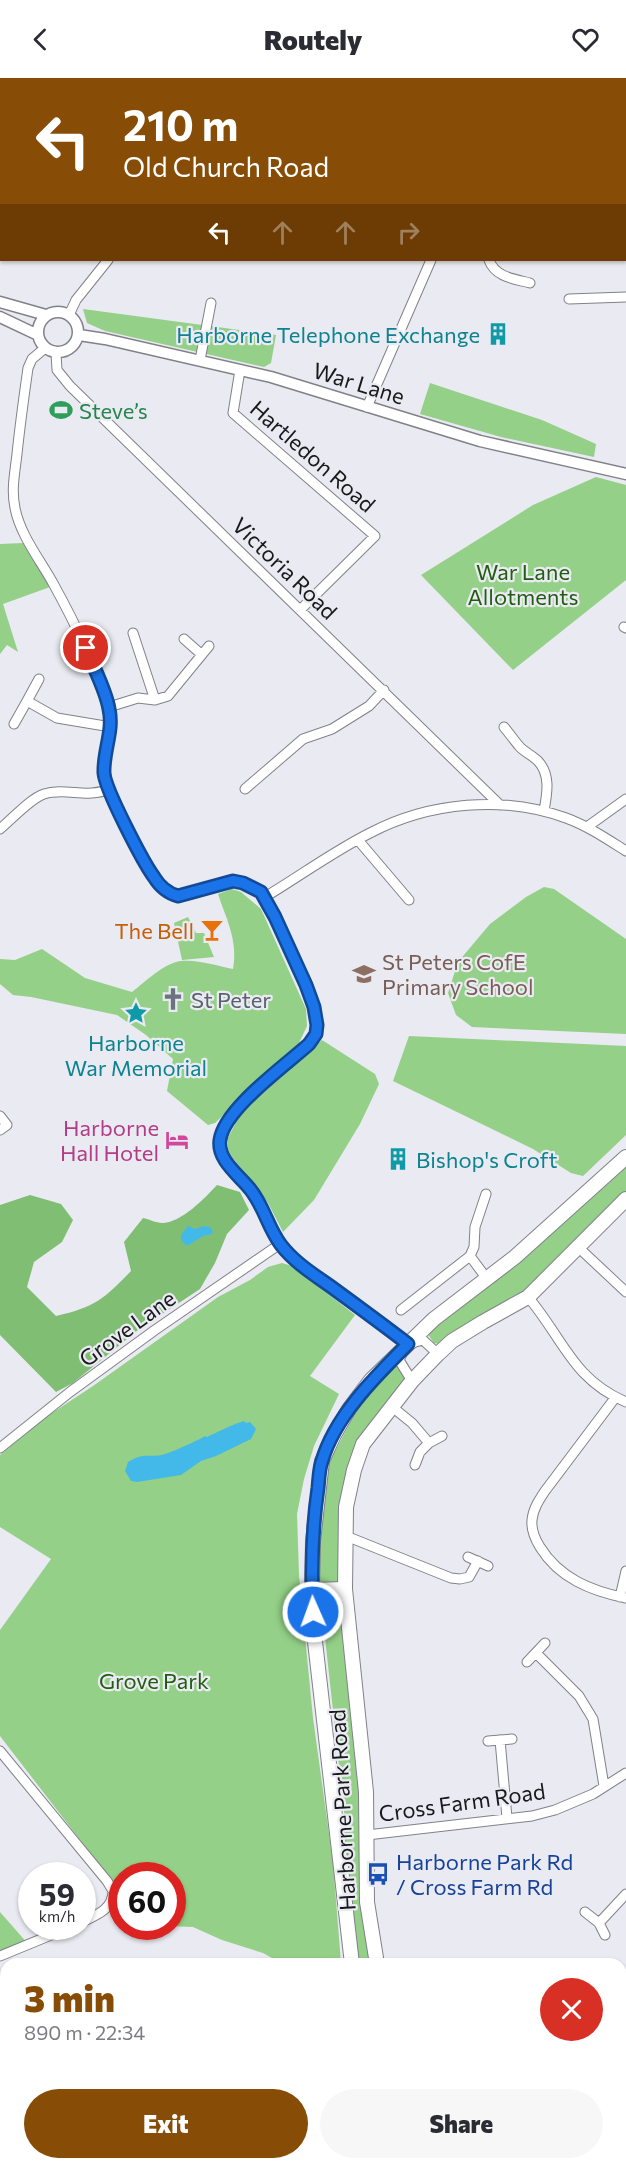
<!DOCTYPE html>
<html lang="en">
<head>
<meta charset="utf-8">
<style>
	:root { --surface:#fff; --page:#f7f7f7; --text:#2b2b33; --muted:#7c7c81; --accent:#874c05 }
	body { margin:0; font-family:Commissioner,sans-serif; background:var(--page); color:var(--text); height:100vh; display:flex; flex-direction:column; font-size:22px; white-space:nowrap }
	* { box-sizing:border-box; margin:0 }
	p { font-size:20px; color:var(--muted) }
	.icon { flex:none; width:33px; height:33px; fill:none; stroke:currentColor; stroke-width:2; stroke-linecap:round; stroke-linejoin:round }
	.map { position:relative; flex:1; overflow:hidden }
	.panel { position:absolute; left:0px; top:1880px; width:627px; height:212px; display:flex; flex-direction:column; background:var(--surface); border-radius:18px 18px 0 0; box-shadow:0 2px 4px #0004 }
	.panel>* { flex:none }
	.hud { position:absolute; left:0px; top:0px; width:627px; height:183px; box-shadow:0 2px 4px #0004; background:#874c05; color:#fff; overflow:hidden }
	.speed { position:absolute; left:18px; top:1784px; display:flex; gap:12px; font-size:30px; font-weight:700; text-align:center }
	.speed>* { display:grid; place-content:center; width:78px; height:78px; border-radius:50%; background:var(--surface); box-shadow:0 2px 4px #0004; line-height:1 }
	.speed small { font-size:15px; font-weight:400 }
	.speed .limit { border:9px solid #d22; background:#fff; color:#111 }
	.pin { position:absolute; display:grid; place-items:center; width:51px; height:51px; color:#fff; margin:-26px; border:3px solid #fff; border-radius:50%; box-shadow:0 2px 6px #0007 }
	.me { position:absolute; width:66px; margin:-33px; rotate:358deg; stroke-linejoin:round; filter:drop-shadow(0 0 4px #0008) }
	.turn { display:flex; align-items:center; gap:21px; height:126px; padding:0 24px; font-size:27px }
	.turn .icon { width:78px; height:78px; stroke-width:2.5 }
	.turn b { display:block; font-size:42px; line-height:51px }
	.lanes { display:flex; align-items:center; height:57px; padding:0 24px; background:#0003; justify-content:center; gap:30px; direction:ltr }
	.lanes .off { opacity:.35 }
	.round { display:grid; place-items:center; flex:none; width:63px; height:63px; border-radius:32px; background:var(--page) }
	.head { display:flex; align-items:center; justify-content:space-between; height:102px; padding:0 24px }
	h1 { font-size:36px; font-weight:800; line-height:45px; color:var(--accent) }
	.button { display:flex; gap:12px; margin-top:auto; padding:12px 24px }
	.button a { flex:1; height:69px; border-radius:36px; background:var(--accent); color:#fff; font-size:24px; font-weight:800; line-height:69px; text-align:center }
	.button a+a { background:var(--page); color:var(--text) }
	header { display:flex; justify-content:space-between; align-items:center; height:78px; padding:0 24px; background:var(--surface); font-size:27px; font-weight:800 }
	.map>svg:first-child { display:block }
	.green { fill:#94d087 }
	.forest { fill:#80bf73 }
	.water { fill:#43b9e9 }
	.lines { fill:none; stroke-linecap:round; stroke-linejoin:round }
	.minor-casing { stroke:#818188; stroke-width:11 }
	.tertiary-casing { stroke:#818188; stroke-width:13 }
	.primary-casing { stroke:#818188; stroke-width:16 }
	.minor { stroke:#fff; stroke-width:9 }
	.tertiary { stroke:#fff; stroke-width:10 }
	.primary { stroke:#fff; stroke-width:14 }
	.route-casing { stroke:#114b97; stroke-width:15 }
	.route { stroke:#1a73e8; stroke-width:10 }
	.labels { text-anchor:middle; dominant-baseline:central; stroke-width:4.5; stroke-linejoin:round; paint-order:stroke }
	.culture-label { font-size:22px; fill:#0d838f; stroke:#eaeaf2; text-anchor:end }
	.street-label { font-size:22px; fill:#19191c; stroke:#eaeaf2 }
	.leisure-label { font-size:22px; fill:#27864d; stroke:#eaeaf2; text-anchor:start }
	.park-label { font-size:22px; fill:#215d11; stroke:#eaeaf2 }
	.food-label { font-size:22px; fill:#c56008; stroke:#eaeaf2; text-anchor:end }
	.education-label { font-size:22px; fill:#785e54; stroke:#eaeaf2; text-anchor:start }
	.worship-label { font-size:22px; fill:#5b616d; stroke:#eaeaf2; text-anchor:start }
	.hotel-label { font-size:22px; fill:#b23c85; stroke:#eaeaf2; text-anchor:end }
	.transit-label { font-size:22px; fill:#164399; stroke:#eaeaf2; text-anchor:start }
</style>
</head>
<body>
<header><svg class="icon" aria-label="back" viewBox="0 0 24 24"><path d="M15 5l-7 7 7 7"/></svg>Routely<svg class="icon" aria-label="heart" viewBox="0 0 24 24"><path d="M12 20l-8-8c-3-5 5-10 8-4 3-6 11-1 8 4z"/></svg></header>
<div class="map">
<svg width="626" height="2090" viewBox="0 0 626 2090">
	<rect width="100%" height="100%" fill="#eaeaf2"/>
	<!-- green -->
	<path class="green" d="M83,231l193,26 -5,28 -7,4 -159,-36 -18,-8z
		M430,305l112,37 54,24 -2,13 -93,-20 -81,-23z
		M596,399l30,8v95l-113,90 -92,-95 112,-70z
		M23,465l6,6 21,38 -47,17 15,48 -11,-7 -7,9v-110z
		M544,809l10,2 72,50v95l-154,-7 -16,-12 -8,-22 10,-31 32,-38 36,-27z
		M232,811l9,3 20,17 45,100 1,17 -8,17 -84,80 -7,2 -41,-34 6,-32 -27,-24 -29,-20 -86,-18 -18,-2 -13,-11v-25l15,1 27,-11 43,29 47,14c13,-10 32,-29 49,-31 15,-2 38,5 52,8 5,-29 -6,-48 -15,-75z
		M188,839l8,16h8l10,24 -32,3 -8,-37z
		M409,958l217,10v89l-43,41 -12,-3 -38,-24 -140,-68z
		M322,962l53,34 4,10 -19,40 -46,76 -31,32 -15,-29 -36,-46 -4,-8v-11l12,-24z
		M626,1088v27l-97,99 -86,53 -9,-2 -5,-7 1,-7 98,-74z
		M282,1185l10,3 63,49 -45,61 29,18 -25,52 -10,33 -7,35 2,61 14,143 20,145 8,100h-60l-18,-10 -41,-13 -29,-13 -27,-1h6v-51h-50l-1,18 -121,-157v-106l51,-71 -51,-32v-72l49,-40 44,-29 125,-89 32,-17 18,-13z
		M395,1285l12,18 -58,95 -7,126 32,361h-17l-13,-131 1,-11 -26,-239v-56l9,-62 32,-59z
		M0,1834l29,33 -29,11z
		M114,2085h27l6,5h-28z"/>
	<!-- forest -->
	<path class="forest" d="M217,1107l23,7 9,18 -22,24 -12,29 -15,26 -62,41 -65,53 -17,9 -56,-57v-130l30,-10 31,9 12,16 -11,22 -28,20 -7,25 29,29c39,-9 48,-17 75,-45l-7,-29 19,-24c6,1 13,5 19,5 19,0 43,-25 55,-38z"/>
	<!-- water -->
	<path class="water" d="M188,1148l7,3 9,-3 6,1 3,5 -1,2 -9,2 -16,10 -6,-6v-5z
		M244,1343l2,2 4,-1 6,7 -5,10 -35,17 -15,5 -20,14 -44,7 -6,-1 -6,-10 3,-9c18,-11 22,-3 37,-8 5,-1 36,-15 40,-18l2,1c13,-6 24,-12 37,-16z"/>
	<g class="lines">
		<!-- minor casing -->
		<g class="minor-casing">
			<path id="minor" d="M18,0v2
				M277,0l2,2
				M261,2l2,-2
				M403,2l1,-2
				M520,2l1,-2
				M489,182c6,17 25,19 41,23
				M569,221l57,-2
				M69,237l7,-15 32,-40
				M45,270l-13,11 -4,9c-4,28 -8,57 -11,86 -2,18 -6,36 -2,54 5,27 26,53 39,77 21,38 40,78 54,120 10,30 -11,51 1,84 11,25 39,89 59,103 19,14 51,-15 74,-9 8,2 18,7 23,14 9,14 15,31 22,46 11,24 30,53 30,81 0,8 -3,13 -8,20l-72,64 -11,14 -6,18v10l5,10 34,41 21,43 16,17 112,83
				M56,275l1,17 13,16 430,419
				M200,282l11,-57
				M240,292l-7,43 142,123 -75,74
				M367,329l64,-147
				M624,549l2,1
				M133,555l22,67
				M184,561l17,15
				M39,601l-12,22 30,17 54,9
				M109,629l29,-9 17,2 13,-4 41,-50
				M14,646l13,-23
				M504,649c5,6 10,13 15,19 5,6 13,9 19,15 13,14 9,33 6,50
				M245,711l58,-50 29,-10 37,-23 15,-16
				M587,749l39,-28
				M0,751c11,-9 31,-31 44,-35 21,-7 44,5 65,-5
				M358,762l51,60
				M265,819c35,-21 69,-46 105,-64 59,-31 134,-38 196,-15 22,8 41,21 60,33
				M0,1038l7,9 -7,5
				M486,1116l-11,33 -1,20 -4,9 17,23
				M578,1169l48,45
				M528,1219c35,41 44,82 98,105
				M401,1232l69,-54
				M412,1265l11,-3 15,14
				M403,1274l-4,8 13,21
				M615,1320l-70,93c-6,9 -12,18 -13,29 -1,10 3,19 8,27 19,31 51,44 86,51
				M391,1328l21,17 17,20 -9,9 -5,13
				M429,1365l13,-7
				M0,1370l70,-56 85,-62 125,-86
				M346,1458l105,42 9,1 9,-2 9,-16
				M468,1479l20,9
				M620,1519l6,-26
				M536,1575l43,43 14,23 11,67
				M527,1584l18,-19
				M500,1662l7,78
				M488,1663l24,-2
				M0,1673l107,130 6,10c0,18 -16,24 -31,31
				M367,1757l165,-19 23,-6 38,-16 33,-21
				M585,1834l14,11 27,-29
				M599,1845l6,12
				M0,1878l73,-30
				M0,1978l6,-7
				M621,2045l5,1
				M557,2090l1,-5"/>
		</g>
		<!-- tertiary casing -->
		<g class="tertiary-casing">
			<path id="tertiary" d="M0,224l46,13
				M38 254a20 20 0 1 1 40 0a20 20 0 1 1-40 0Z
				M0,239l38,18
				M79,257l26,4 166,38 209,64 146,33
				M0,2006l6,4
				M102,2085l7,5"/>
		</g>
		<!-- primary casing -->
		<g class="primary-casing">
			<path id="primary" d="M312,1512l33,-1
				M352,1886l-38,-331 -2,-43 1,-49 9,-80 12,-26 15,-26 22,-29 63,-61 81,-62 111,-100
				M377,1886l-10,-62 -1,-110 -21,-203 1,-82 8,-37 9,-26 49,-63 26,-27 14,-13 31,-19 45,-25 98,-98
				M441,2085l1,5
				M313,2090l1,-5"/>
		</g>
		<!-- minor -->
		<use href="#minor" class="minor"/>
		<!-- tertiary -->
		<use href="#tertiary" class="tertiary"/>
		<!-- primary -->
		<use href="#primary" class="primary"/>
	</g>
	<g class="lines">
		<!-- route casing -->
		<g class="route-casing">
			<path id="route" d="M86,570c7,19 20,42 23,61 5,22 -6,42 -5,64 1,16 39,89 50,104 6,10 13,16 24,19l55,-15 10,2 18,9 14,25 31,68 8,22 3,18 -1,9 -7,10c-23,21 -85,65 -89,96 -3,20 19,35 30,49 14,17 18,39 31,56 13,17 32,29 49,41 26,19 52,38 78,58 -32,32 -73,72 -86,117 -3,8 -3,18 -4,27 -6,41 -7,83 -5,124"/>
		</g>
		<!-- route -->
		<use href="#route" class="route"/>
	</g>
	<!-- icons -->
	<defs>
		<g id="building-bare" transform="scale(1.8)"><path d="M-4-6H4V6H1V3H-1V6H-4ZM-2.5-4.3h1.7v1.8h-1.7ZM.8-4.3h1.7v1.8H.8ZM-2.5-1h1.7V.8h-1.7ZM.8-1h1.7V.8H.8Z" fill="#0f9aa8" stroke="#eaeaf2" stroke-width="2.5" paint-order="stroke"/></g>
		<g id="stadium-bare" transform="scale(1.8)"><path d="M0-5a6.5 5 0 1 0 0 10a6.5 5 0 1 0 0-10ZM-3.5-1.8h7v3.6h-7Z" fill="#2e9e5b" stroke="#eaeaf2" stroke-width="2.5" paint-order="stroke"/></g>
		<g id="bar-bare" transform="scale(1.8)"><path d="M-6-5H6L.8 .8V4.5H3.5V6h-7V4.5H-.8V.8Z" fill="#e8710a" stroke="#eaeaf2" stroke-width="2.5" paint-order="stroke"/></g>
		<g id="school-bare" transform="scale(1.8)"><path d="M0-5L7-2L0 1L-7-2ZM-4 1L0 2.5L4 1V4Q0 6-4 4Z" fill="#8d6e63" stroke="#eaeaf2" stroke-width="2.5" paint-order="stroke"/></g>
		<g id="church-bare" transform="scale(1.8)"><path d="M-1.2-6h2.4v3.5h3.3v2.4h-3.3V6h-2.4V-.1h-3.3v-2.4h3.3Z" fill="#6b7280" stroke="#eaeaf2" stroke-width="2.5" paint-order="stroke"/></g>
		<g id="sight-bare" transform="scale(1.8)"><path d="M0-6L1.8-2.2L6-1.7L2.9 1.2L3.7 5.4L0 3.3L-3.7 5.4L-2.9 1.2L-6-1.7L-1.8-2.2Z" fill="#0f9aa8" stroke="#eaeaf2" stroke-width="2.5" paint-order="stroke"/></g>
		<g id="hotel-bare" transform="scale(1.8)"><path d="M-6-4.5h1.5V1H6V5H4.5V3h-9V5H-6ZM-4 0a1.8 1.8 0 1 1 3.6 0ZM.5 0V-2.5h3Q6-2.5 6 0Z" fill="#d1479c" stroke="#eaeaf2" stroke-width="2.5" paint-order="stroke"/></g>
		<g id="bus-bare" transform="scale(1.8)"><path d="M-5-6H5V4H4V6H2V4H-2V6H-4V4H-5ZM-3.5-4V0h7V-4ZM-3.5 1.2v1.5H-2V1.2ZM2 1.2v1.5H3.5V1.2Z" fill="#1a4fb4" stroke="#eaeaf2" stroke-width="2.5" paint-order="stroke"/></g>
	</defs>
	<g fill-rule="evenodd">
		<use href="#building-bare" x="498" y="256"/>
		<use href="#stadium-bare" x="61" y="332"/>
		<use href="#bar-bare" x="212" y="852"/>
		<use href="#school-bare" x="364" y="896"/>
		<use href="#church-bare" x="173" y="921"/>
		<use href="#sight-bare" x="136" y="935"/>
		<use href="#hotel-bare" x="177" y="1062"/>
		<use href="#building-bare" x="398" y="1081"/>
		<use href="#bus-bare" x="378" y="1796"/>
	</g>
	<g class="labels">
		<!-- culture labels -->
		<g class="culture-label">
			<text x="480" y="256">Harborne Telephone Exchange</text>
			<text x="136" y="964" text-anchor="middle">Harborne<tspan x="136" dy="25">War Memorial</tspan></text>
			<text x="416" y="1081" text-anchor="start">Bishop's Croft</text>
		</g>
		<!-- street labels -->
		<g class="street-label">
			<text transform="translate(359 305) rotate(17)">War Lane</text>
			<text transform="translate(313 378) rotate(41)">Hartledon Road</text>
			<text transform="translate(285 490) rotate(44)">Victoria Road</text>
			<text transform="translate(127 1250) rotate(-36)">Grove Lane</text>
			<text transform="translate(462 1724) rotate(-8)">Cross Farm Road</text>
			<text transform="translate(342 1732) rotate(-93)">Harborne Park Road</text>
		</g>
		<!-- leisure labels -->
		<g class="leisure-label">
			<text x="79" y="332">Steve’s</text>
		</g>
		<!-- park labels -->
		<g class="park-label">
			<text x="523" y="493">War Lane<tspan x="523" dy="25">Allotments</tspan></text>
			<text x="154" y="1602">Grove Park</text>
		</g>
		<!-- food labels -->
		<g class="food-label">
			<text x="194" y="852">The Bell</text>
		</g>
		<!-- education labels -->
		<g class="education-label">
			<text x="382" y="883">St Peters CofE<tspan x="382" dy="25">Primary School</tspan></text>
		</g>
		<!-- worship labels -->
		<g class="worship-label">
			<text x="191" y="921">St Peter</text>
		</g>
		<!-- hotel labels -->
		<g class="hotel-label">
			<text x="159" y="1049">Harborne<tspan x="159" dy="25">Hall Hotel</tspan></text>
		</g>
		<!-- transit labels -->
		<g class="transit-label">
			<text x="396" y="1783">Harborne Park Rd<tspan x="396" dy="25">/ Cross Farm Rd</tspan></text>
		</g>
	</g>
</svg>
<div class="speed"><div>59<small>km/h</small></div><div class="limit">60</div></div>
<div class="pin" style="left:86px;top:570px;background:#d93025"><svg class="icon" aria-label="arrive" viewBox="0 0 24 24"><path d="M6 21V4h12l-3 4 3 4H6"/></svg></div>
<svg class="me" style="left:313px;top:1534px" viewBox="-20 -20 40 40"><circle r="17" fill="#1a73e8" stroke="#fff" stroke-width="3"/><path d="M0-11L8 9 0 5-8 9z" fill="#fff"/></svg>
<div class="hud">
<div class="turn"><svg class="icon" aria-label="left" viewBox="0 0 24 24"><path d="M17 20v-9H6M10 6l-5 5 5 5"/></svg><div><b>210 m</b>Old Church Road</div></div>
<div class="lanes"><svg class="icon" aria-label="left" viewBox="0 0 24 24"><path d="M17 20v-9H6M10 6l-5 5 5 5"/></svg><svg class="icon off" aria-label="ahead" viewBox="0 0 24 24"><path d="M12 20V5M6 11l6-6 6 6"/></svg><svg class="icon off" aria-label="ahead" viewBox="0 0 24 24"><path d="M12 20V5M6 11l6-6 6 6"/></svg><svg class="icon off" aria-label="right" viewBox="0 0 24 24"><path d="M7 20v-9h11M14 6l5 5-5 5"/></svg></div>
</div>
<section class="panel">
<div class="head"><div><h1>3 min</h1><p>890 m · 22:34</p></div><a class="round" style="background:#d93025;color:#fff"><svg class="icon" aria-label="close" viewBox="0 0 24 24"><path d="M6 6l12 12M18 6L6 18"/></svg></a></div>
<div class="button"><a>Exit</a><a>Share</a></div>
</section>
</div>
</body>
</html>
